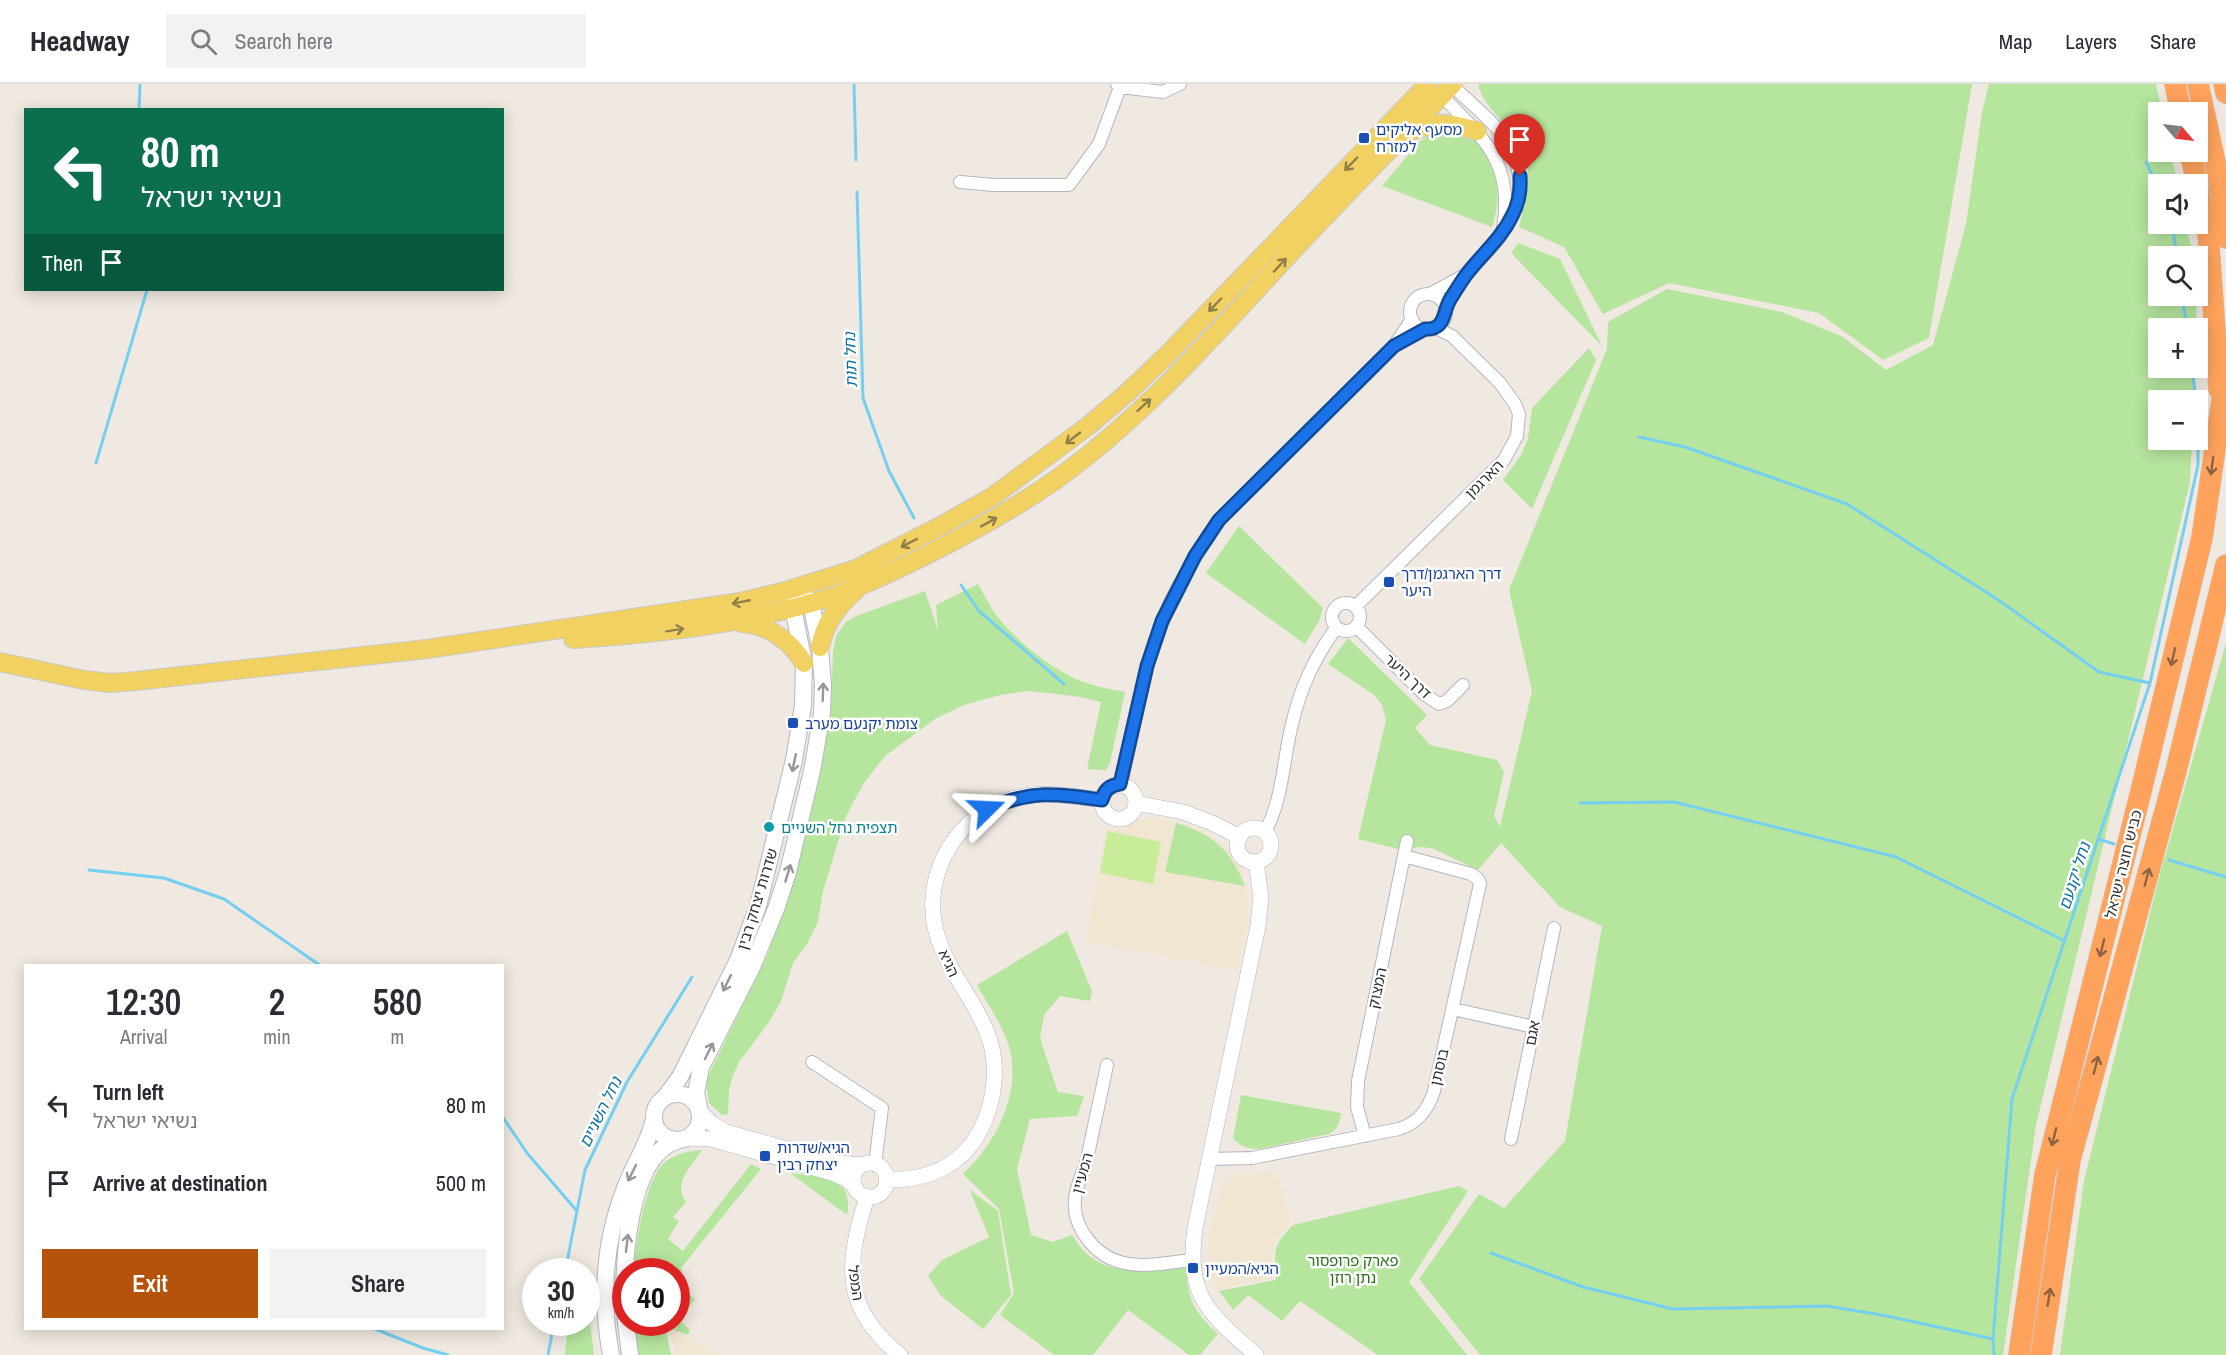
<!DOCTYPE html>
<html lang="en">
<head>
<meta charset="utf-8">
<style>
	:root { --surface:#fff; --page:#f2f2f3; --text:#2b2b33; --muted:#7c7c81; --line:#e1e1e2; --accent:#b45309 }
	body { margin:0; font-family:"Archivo Narrow","Noto Sans Hebrew",sans-serif; background:var(--page); color:var(--text); height:100vh; display:flex; flex-direction:column; font-size:22px; white-space:nowrap }
	* { box-sizing:border-box; margin:0 }
	p { font-size:20px; color:var(--muted) }
	.icon { flex:none; width:33px; height:33px; fill:none; stroke:currentColor; stroke-width:2; stroke-linecap:round; stroke-linejoin:round }
	.map { position:relative; flex:1; overflow:hidden }
	.details { position:absolute; left:24px; top:880px; width:480px; height:366px; display:flex; flex-direction:column; background:var(--surface); border-radius:0px; box-shadow:0 3px 15px #0003 }
	.details>* { flex:none }
	.guide { position:absolute; left:24px; top:24px; width:480px; height:183px; border-radius:0px; box-shadow:0 3px 15px #0003; background:#0b6e4f; color:#fff; overflow:hidden }
	.needle { width:39px; rotate:118deg }
	.controls { position:absolute; left:2148px; top:18px; display:grid; gap:12px }
	.controls a { display:grid; place-items:center; width:60px; height:60px; border-radius:0px; background:var(--surface); box-shadow:0 3px 15px #0003; font-size:30px }
	.speed { position:absolute; left:522px; top:1174px; display:flex; gap:12px; font-size:30px; font-weight:700; text-align:center }
	.speed>* { display:grid; place-content:center; width:78px; height:78px; border-radius:50%; background:var(--surface); box-shadow:0 3px 15px #0003; line-height:1 }
	.speed small { font-size:15px; font-weight:400 }
	.speed .limit { border:9px solid #d22; background:#fff; color:#111 }
	.pin { position:absolute; display:grid; place-items:center; width:51px; height:51px; color:#fff; margin:-62px -26px; border-radius:50% 50% 50% 0; rotate:-45deg; box-shadow:0 0 6px #0007 }
	.pin .icon { rotate:45deg }
	.me { position:absolute; width:66px; margin:-33px; rotate:69deg; stroke-linejoin:round; filter:drop-shadow(0 0 4px #0008) }
	.turn { display:flex; align-items:center; gap:21px; height:126px; padding:0 18px; font-size:27px }
	.turn .icon { width:78px; height:78px; stroke-width:2.5 }
	.turn b { display:block; font-size:42px; line-height:51px }
	.then { display:flex; align-items:center; height:57px; padding:0 18px; background:#0003; gap:12px; font-size:22px }
	.eta { display:flex; justify-content:space-evenly; align-items:center; height:102px; text-align:center }
	.eta b { font-size:36px; font-weight:600; line-height:42px }
	.primary-button { display:flex; gap:12px; margin-top:auto; padding:12px 18px }
	.primary-button a { flex:1; height:69px; border-radius:0px; background:var(--accent); color:#fff; font-size:24px; font-weight:600; line-height:69px; text-align:center }
	.primary-button a+a { background:var(--page); color:var(--text) }
	ul { padding:0; list-style:none }
	li { display:flex; align-items:center; gap:18px; height:78px; padding:0 18px }
	li div { flex:1 }
	li b { display:block; font-size:22px }
	li em { font-style:normal }
	header { display:flex; align-items:center; gap:36px; box-sizing:border-box; height:84px; padding:0 30px; background:var(--surface); border-bottom:2px solid var(--line) }
	header strong { font-size:28px }
	nav { display:flex; gap:33px; margin-inline-start:auto; font-size:21px }
	.search { width:420px; height:54px; background:var(--page); display:flex; align-items:center; gap:15px; box-sizing:border-box; padding:0 21px; border-radius:0px; color:var(--muted); font-size:22px }
	.map>svg:first-child { display:block }
	.education { fill:#f0e6d1 }
	.green { fill:#b6e59e }
	.pitch { fill:#c9ec9a }
	.lines { fill:none; stroke-linecap:round; stroke-linejoin:round }
	.stream { stroke:#75cff0; stroke-width:3 }
	.minor-casing { stroke:#b4b7c1; stroke-width:14 }
	.tertiary-casing { stroke:#b4b7c1; stroke-width:16 }
	.secondary-casing { stroke:#b4b7c1; stroke-width:18 }
	.primary-casing { stroke:#c9c9c9; stroke-width:20 }
	.motorway-casing { stroke:#c9c9c9; stroke-width:22 }
	.minor { stroke:#fff; stroke-width:12 }
	.tertiary { stroke:#fff; stroke-width:15 }
	.secondary { stroke:#fff; stroke-width:16 }
	.primary { stroke:#f2d163; stroke-width:18 }
	.motorway { stroke:#ffa35c; stroke-width:21 }
	.oneway { stroke:#908048 }
	.oneway2 { stroke:#8c6343 }
	.oneway3 { stroke:#969696 }
	.route-casing { stroke:#114b97; stroke-width:15 }
	.route { stroke:#1a73e8; stroke-width:10 }
	.transit-dot { fill:#1a4fb4; stroke:#fff; stroke-width:2 }
	.culture-dot { fill:#0f9aa8; stroke:#fff; stroke-width:2 }
	.labels { text-anchor:middle; dominant-baseline:central; stroke-width:5; stroke-linejoin:round; paint-order:stroke }
	.transit-label { font-size:15px; fill:#164399; stroke:#fff; text-anchor:start }
	.street-label { font-size:15px; fill:#2e2e2e; stroke:#fff }
	.culture-label { font-size:15px; fill:#0d838f; stroke:#fff; text-anchor:start }
	.park-label { font-size:15px; fill:#2c6e1b; stroke:#fff }
	.water-label { font-size:16px; font-style:italic; fill:#0d6fa3; stroke:#fff }
</style>
</head>
<body>
<header>
<strong>Headway</strong>
<div class="search"><svg class="icon" aria-label="search" viewBox="0 0 24 24"><circle cx="10" cy="10" r="6"/><path d="M15 15l6 6"/></svg>Search here</div>
<nav><a>Map</a><a>Layers</a><a>Share</a></nav>
</header>
<div class="map">
<svg width="2226" height="1271" viewBox="0 0 2226 1271">
	<rect width="100%" height="100%" fill="#efe9e1"/>
	<!-- education -->
	<path class="education" d="M1157,734l44,11 29,22 12,18 6,40 -2,22 -9,39 -151,-28 20,-112 13,-1 20,-9z
		M1276,1088l15,50 -16,18 -3,18v20l-56,12 -8,-35 1,-20 13,-50 14,-11z
		M668,1244l52,27h-42z"/>
	<!-- green -->
	<path class="green" d="M1478,0h494l-43,254 -46,22 -64,-47 -150,-30 -66,31 -39,-67 -45,-20c12,-49 18,-69 -19,-108 -9,-10 -19,-21 -22,-35z
		M1989,0h167l6,28h-4v40h12l8,32h-20v40h28l7,32h-35v40h39l-1,32h-38v40h36l-1,32h-35v40h34l-2,42 -154,643 -33,230h-523l-61,-76 60,-85 25,14 61,-67 37,-215 -42,-19 -59,-64 -23,27 -46,-22 -14,-1 -16,3 -44,-11 28,-119 -4,-15 -8,-10 -46,-31 20,-26 79,77 -12,13 15,17 67,15 7,12 -10,44 6,11 32,-136 -23,-101 98,-241 1,-27 59,-33 115,23 61,25 43,33 47,-25 33,-121 16,-112z
		M1433,48l38,3c25,28 33,55 21,92l-110,-41 37,-44z
		M1518,159l42,16 42,87 -91,-93z
		M1589,264l7,12 -64,149 -29,-29 18,-25 7,-16 4,-31z
		M1239,442l84,82 -4,13 -14,23 -99,-71z
		M978,500c6,10 11,22 19,32 20,25 50,50 79,63 16,7 33,10 49,13l-15,71 -4,7 -19,-1 14,-67 -20,-5 -51,-6 -30,4 -36,10 -29,14 -50,37 -21,27 -18,33 -23,75 -5,31 -11,22 -14,19 -12,38 -12,21 -30,40 -6,13 -4,15 -1,24 -6,1 -13,-12 -3,-20 1,-5 62,-126 58,-219 4,-25 2,-56 3,-16 10,-14 10,-6 69,-25 13,40 -2,-26z
		M2226,559v712h-166l24,-174 74,-300z
		M1176,739c37,11 55,27 69,63l-80,-14z
		M1067,847l25,60 -2,10 -30,-5 -16,19 -4,23 18,54 26,4 -7,20 -47,3 -13,50 14,66 22,7 19,-7c27,46 69,35 114,31 2,34 7,45 32,68l-18,21h-11l-61,-45 -35,45h-39l-54,-40 14,-22 -15,-84 -36,-35c33,-31 59,-81 46,-128 -7,-22 -21,-41 -32,-61z
		M1241,1011l100,18c-2,10 -2,15 -12,21l-70,15c-10,0 -20,-3 -26,-11z
		M702,1066c-11,16 -30,34 -16,52l-13,15 6,4 -11,18 15,12 68,-87 10,5 -80,99 2,3 -6,8 -1,-7h-43c3,-27 11,-89 30,-108 9,-10 26,-13 39,-14z
		M790,1089c29,4 65,2 57,42z
		M1459,1102l9,5 -59,91 58,73h-89l-78,-54 -18,20 -34,-26 -15,15 -14,-19 57,-11c-1,-30 -5,-32 17,-55z
		M970,1106l28,21 13,84 -28,34 -43,-34 -12,-19 14,-16 47,-23z
		M677,1201l18,14 -15,21 10,10 -2,5 -23,-8 6,28h-37l-4,-32h46z
		M587,1213l7,58h-29l3,-32h18z"/>
	<!-- pitch -->
	<path class="pitch" d="M1108,747l53,11 -8,42 -53,-11z"/>
	<g class="lines">
		<!-- stream -->
		<path class="stream" d="M854,0l2,76
			M139,26l1,-26
			M2146,78l12,24
			M857,108l6,206 26,73 25,47
			M2172,140l5,32
			M2182,212l5,32
			M2192,284l4,32
			M1639,353l46,10 162,57 150,95 102,73 51,11
			M96,379l51,-173
			M961,501l18,26 85,73
			M1580,719l94,-1 222,55 169,84
			M2098,755l16,5
			M2169,776l57,17
			M89,786l75,8 60,21 97,67
			M502,1032l25,37 50,58
			M1491,1169l92,34 90,22 154,-3 60,10 106,23
			M565,1188l20,-102 42,-88 65,-105
			M375,1245l48,19 25,7
			M548,1271l6,-32
			M1994,1271l-1,-16 19,-240 138,-416 48,-218v-57"/>
		<!-- minor casing -->
		<g class="minor-casing">
			<path id="minor" d="M1117,0l3,3 43,5 17,-8
				M1442,12c42,43 72,66 61,132
				M960,98l34,3h75l30,-41 21,-57
				M1430,210l35,-19
				M1410 228a18 18 0 1 1 36 0a18 18 0 1 1-36 0Z
				M1445,222c8,-11 15,-24 23,-34 10,-11 22,-22 31,-34 25,-33 28,-71 2,-105 -14,-17 -33,-32 -49,-48
				M1395,261l30,-16
				M1332 533a14 14 0 1 1 28 0a14 14 0 1 1-28 0Z
				M1355,523l149,-147 13,-24 2,-22 -4,-10 -15,-21 -48,-47 -16,-8
				M1356,542l68,68 15,10 8,-3 16,-16
				M1121,700l26,-118 23,-64 25,-46 24,-36 175,-174 18,-27
				M1265,748c18,-33 18,-72 27,-108 9,-38 22,-65 44,-96
				M1453,925l81,18
				M812,978l70,46 -7,57
				M1107,981c-6,30 -13,60 -19,90 -3,15 -12,29 -13,44 -3,29 21,58 49,64 21,5 47,-1 69,-3
				M1365,1052l-8,-29 1,-26 49,-240
				M1511,1055l43,-211
				M1210,1075l42,-1 147,-29c19,-6 29,-19 35,-38l46,-207 -2,-5 -7,-5 -67,-18"/>
		</g>
		<!-- tertiary casing -->
		<g class="tertiary-casing">
			<path id="tertiary" d="M1102 718a17 17 0 1 1 34 0a17 17 0 1 1-34 0Z
				M1136,719l47,9 29,11 28,14
				M1237 761a17 17 0 1 1 34 0a17 17 0 1 1-34 0Z
				M699,1026l12,13 15,9 112,31 24,2
				M687,1054l24,1 121,34 14,6 9,8
				M853 1096a17 17 0 1 1 34 0a17 17 0 1 1-34 0Z
				M886,1096c21,0 43,-3 61,-14 40,-23 56,-83 43,-125 -13,-41 -45,-70 -55,-114 -12,-55 23,-112 76,-128 30,-9 61,-3 91,1
				M867,1113c-21,66 -26,111 33,158
				M1256,1271c-48,-42 -70,-59 -61,-127l63,-302 3,-30 -5,-34"/>
		</g>
		<!-- secondary casing -->
		<g class="secondary-casing">
			<path id="secondary" d="M654 1033a23 23 0 1 1 46 0a23 23 0 1 1-46 0Z
				M665,1013l15,-20 58,-117 20,-54 9,-36 27,-110 9,-55 1,-42 -11,-55 3,-13
				M699,1023l-3,-14 5,-26 51,-100 24,-58 12,-37 24,-101 10,-58 1,-28 -3,-38 -9,-44 -9,-10
				M626,1239c-5,-44 0,-150 40,-177 4,-3 9,-4 13,-6
				M626,1239l4,32
				M611,1271c-11,-59 -7,-116 16,-172 9,-22 22,-41 27,-64"/>
		</g>
		<!-- primary casing -->
		<g class="primary-casing">
			<path id="primary" d="M1411,47c30,-10 35,-9 66,0
				M742,539c27,2 48,18 62,40
				M573,555c88,-6 176,-15 261,-43 37,-13 73,-31 108,-49 39,-20 76,-41 112,-66 93,-66 168,-155 245,-237 51,-54 103,-107 154,-160
				M820,563c5,-24 17,-41 35,-56
				M0,578l84,18 26,3 26,-2 291,-32 313,-47 42,-10 74,-23 81,-41 55,-31 96,-71 39,-33 43,-41 258,-268"/>
		</g>
		<!-- motorway casing -->
		<g class="motorway-casing">
			<path id="motorway" d="M2175,0l6,28
				M2198,0l24,110 4,44
				M2224,0l2,9
				M2190,68l18,79 11,158
				M2019,1271l26,-180 98,-392 59,-245 24,-164
				M2041,1271l29,-195 106,-389 50,-206"/>
		</g>
		<!-- minor -->
		<use href="#minor" class="minor"/>
		<!-- tertiary -->
		<use href="#tertiary" class="tertiary"/>
		<!-- secondary -->
		<use href="#secondary" class="secondary"/>
		<!-- primary -->
		<use href="#primary" class="primary"/>
		<!-- motorway -->
		<use href="#motorway" class="motorway"/>
	</g>
	<!-- one-way arrows -->
	<defs><path id="oneway-shaft" d="M-6 0H5M1.5-3L5.5 0L1.5 3" fill="none" stroke-width="1.6" stroke-linecap="round" stroke-linejoin="round" transform="scale(1.5)"/></defs>
	<g class="oneway">
		<use href="#oneway-shaft" transform="translate(1351 80) rotate(134)"/>
		<use href="#oneway-shaft" transform="translate(1280 181) rotate(-47)"/>
		<use href="#oneway-shaft" transform="translate(1215 221) rotate(134)"/>
		<use href="#oneway-shaft" transform="translate(1144 321) rotate(-42)"/>
		<use href="#oneway-shaft" transform="translate(1073 354) rotate(142)"/>
		<use href="#oneway-shaft" transform="translate(989 438) rotate(-29)"/>
		<use href="#oneway-shaft" transform="translate(909 459) rotate(153)"/>
		<use href="#oneway-shaft" transform="translate(741 518) rotate(169)"/>
		<use href="#oneway-shaft" transform="translate(675 546) rotate(-9)"/>
	</g>
	<g class="oneway2">
		<use href="#oneway-shaft" transform="translate(2212 382) rotate(98)"/>
		<use href="#oneway-shaft" transform="translate(2173 573) rotate(103)"/>
		<use href="#oneway-shaft" transform="translate(2147 793) rotate(-75)"/>
		<use href="#oneway-shaft" transform="translate(2102 864) rotate(104)"/>
		<use href="#oneway-shaft" transform="translate(2096 981) rotate(-75)"/>
		<use href="#oneway-shaft" transform="translate(2054 1053) rotate(104)"/>
		<use href="#oneway-shaft" transform="translate(2049 1213) rotate(-81)"/>
	</g>
	<g class="oneway3">
		<use href="#oneway-shaft" transform="translate(823 608) rotate(-88)"/>
		<use href="#oneway-shaft" transform="translate(794 679) rotate(102)"/>
		<use href="#oneway-shaft" transform="translate(788 789) rotate(-73)"/>
		<use href="#oneway-shaft" transform="translate(727 899) rotate(116)"/>
		<use href="#oneway-shaft" transform="translate(709 967) rotate(-63)"/>
		<use href="#oneway-shaft" transform="translate(632 1089) rotate(116)"/>
		<use href="#oneway-shaft" transform="translate(627 1159) rotate(-83)"/>
	</g>
	<g class="lines">
		<!-- route casing -->
		<g class="route-casing">
			<path id="route" d="M987,725c45,-19 68,-16 115,-9 2,-10 8,-15 18,-16l27,-118 15,-45 33,-65 24,-36 175,-174 31,-17c22,1 17,-18 26,-31 5,-8 10,-16 15,-23 16,-21 35,-36 46,-59 7,-13 9,-26 8,-40"/>
		</g>
		<!-- route -->
		<use href="#route" class="route"/>
	</g>
	<!-- markers -->
	<g class="transit-dot">
		<rect x="1358" y="48" width="12" height="12" rx="3"/>
		<rect x="1383" y="492" width="12" height="12" rx="3"/>
		<rect x="787" y="633" width="12" height="12" rx="3"/>
		<rect x="759" y="1066" width="12" height="12" rx="3"/>
		<rect x="1187" y="1178" width="12" height="12" rx="3"/>
	</g>
	<circle class="culture-dot" cx="769" cy="743" r="6"/>
	<g class="labels">
		<!-- transit labels -->
		<g class="transit-label">
			<text x="1376" y="45">מסעף אליקים<tspan x="1376" dy="17">למזרח</tspan></text>
			<text x="1401" y="489">דרך הארגמן/דרך<tspan x="1401" dy="17">היער</tspan></text>
			<text x="805" y="639">צומת יקנעם מערב</text>
			<text x="777" y="1063">הגיא/שדרות<tspan x="777" dy="17">יצחק רבין</tspan></text>
			<text x="1205" y="1184">הגיא/המעיין</text>
		</g>
		<!-- street labels -->
		<g class="street-label">
			<text transform="translate(1484 395) rotate(-45)">הארגמן</text>
			<text transform="translate(1408 592) rotate(43)">דרך היער</text>
			<text transform="translate(2123 780) rotate(-76)">כביש חוצה ישראל</text>
			<text transform="translate(757 815) rotate(-73)">שדרות יצחק רבין</text>
			<text transform="translate(949 879) rotate(65)">הגיא</text>
			<text transform="translate(1377 904) rotate(-78)">המצוק</text>
			<text transform="translate(1532 949) rotate(-79)">אגם</text>
			<text transform="translate(1439 983) rotate(-77)">בוסתן</text>
			<text transform="translate(1082 1089) rotate(-74)">המעיין</text>
			<text transform="translate(856 1199) rotate(82)">המפל</text>
		</g>
		<!-- culture labels -->
		<g class="culture-label">
			<text x="781" y="743">תצפית נחל השניים</text>
		</g>
		<!-- park labels -->
		<g class="park-label">
			<text x="1353" y="1176">פארק פרופסור<tspan x="1353" dy="17">נתן רוזן</tspan></text>
		</g>
		<!-- water labels -->
		<g class="water-label">
			<text transform="translate(850 276) rotate(-92)">נחל תות</text>
			<text transform="translate(2074 792) rotate(-72)">נחל יקנעם</text>
			<text transform="translate(600 1028) rotate(-64)">נחל השניים</text>
		</g>
	</g>
</svg>
<div class="controls">
<a><svg class="needle" viewBox="-14 -14 28 28"><path d="M0-13l5 13h-10z" fill="#e53935"/><path d="M0 13l5-13h-10z" fill="#7c7c81"/></svg></a>
<a><svg class="icon" aria-label="sound" viewBox="0 0 24 24"><path d="M4 9h4l5-4v14l-5-4H4zM17 9q2 3 0 6"/></svg></a>
<a><svg class="icon" aria-label="search" viewBox="0 0 24 24"><circle cx="10" cy="10" r="6"/><path d="M15 15l6 6"/></svg></a>
<a>+</a>
<a>−</a>
</div>
<div class="speed"><div>30<small>km/h</small></div><div class="limit">40</div></div>
<div class="pin" style="left:1520px;top:92px;background:#d93025"><svg class="icon" aria-label="arrive" viewBox="0 0 24 24"><path d="M6 21V4h12l-3 4 3 4H6"/></svg></div>
<svg class="me" style="left:987px;top:725px" viewBox="-20 -20 40 40"><path d="M0-17L14 15 0 8-14 15z" fill="#1a73e8" stroke="#fff" stroke-width="4"/></svg>
<div class="guide">
<div class="turn"><svg class="icon" aria-label="left" viewBox="0 0 24 24"><path d="M17 20v-9H6M10 6l-5 5 5 5"/></svg><div><b>80 m</b>נשיאי ישראל</div></div>
<div class="then">Then<svg class="icon" aria-label="arrive" viewBox="0 0 24 24"><path d="M6 21V4h12l-3 4 3 4H6"/></svg></div>
</div>
<section class="details">
<div class="eta">
<div><b>12:30</b><p>Arrival</p></div>
<div><b>2</b><p>min</p></div>
<div><b>580</b><p>m</p></div>
</div>
<ul>
<li><svg class="icon" aria-label="left" viewBox="0 0 24 24"><path d="M17 20v-9H6M10 6l-5 5 5 5"/></svg><div><b>Turn left</b><p>נשיאי ישראל</p></div><em>80 m</em></li>
<li><svg class="icon" aria-label="arrive" viewBox="0 0 24 24"><path d="M6 21V4h12l-3 4 3 4H6"/></svg><div><b>Arrive at destination</b></div><em>500 m</em></li>
</ul>
<div class="primary-button"><a>Exit</a><a>Share</a></div>
</section>
</div>
</body>
</html>
